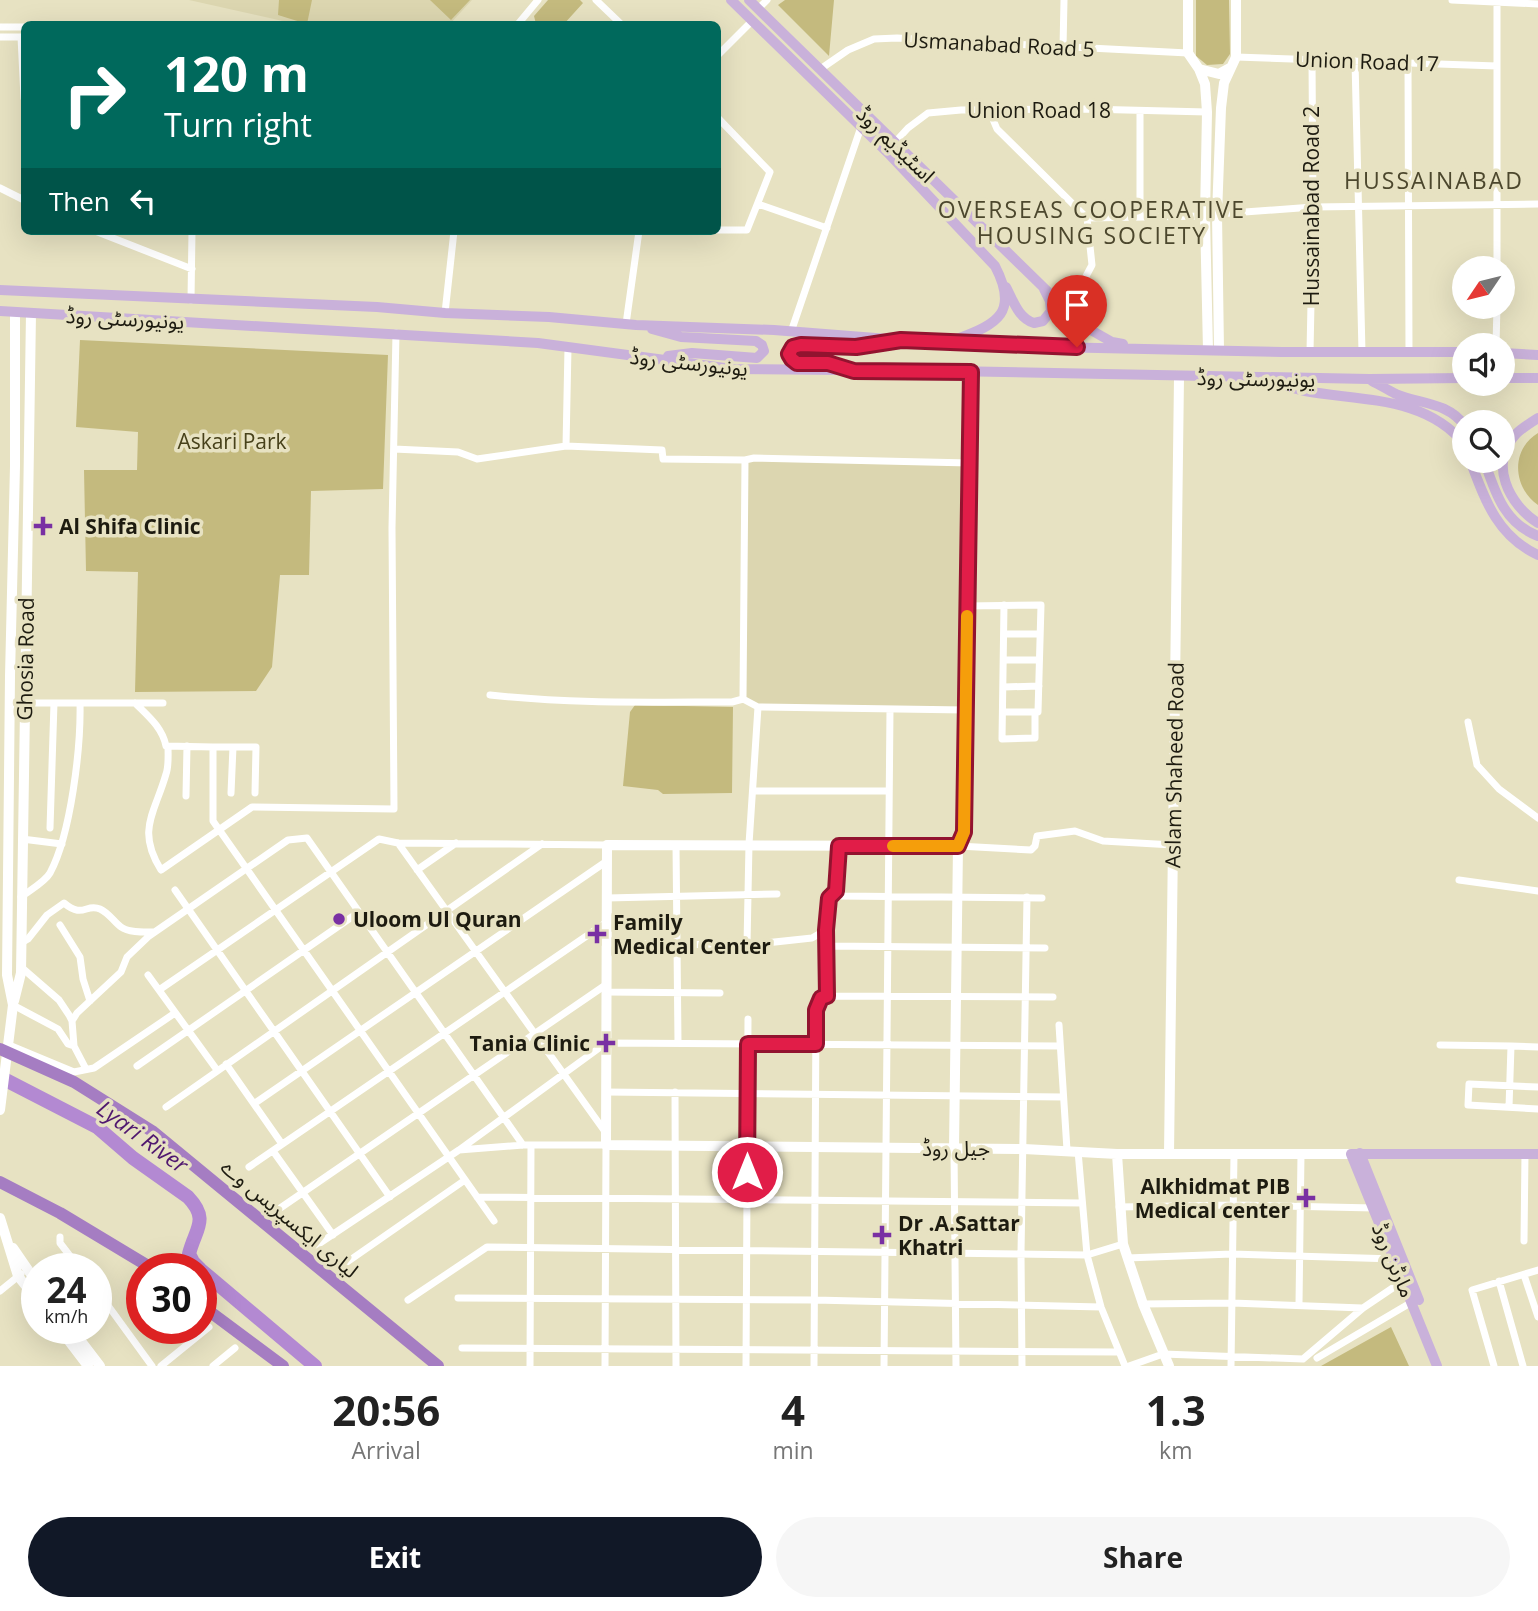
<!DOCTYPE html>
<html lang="en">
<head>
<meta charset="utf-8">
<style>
	:root { --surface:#fff; --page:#f6f6f6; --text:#222; --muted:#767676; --accent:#111827 }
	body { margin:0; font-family:"Open Sans","Noto Sans Arabic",sans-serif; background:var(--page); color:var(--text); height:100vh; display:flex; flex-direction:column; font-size:26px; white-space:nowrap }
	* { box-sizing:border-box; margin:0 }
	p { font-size:23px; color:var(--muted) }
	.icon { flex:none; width:38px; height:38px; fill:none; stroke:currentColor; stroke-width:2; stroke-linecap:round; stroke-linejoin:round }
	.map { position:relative; height:1366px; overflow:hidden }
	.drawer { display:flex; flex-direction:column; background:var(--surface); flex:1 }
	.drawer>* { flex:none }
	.guide { position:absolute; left:21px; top:21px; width:700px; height:214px; border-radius:10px; box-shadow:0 7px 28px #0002; background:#00695c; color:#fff; overflow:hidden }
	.needle { width:46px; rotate:235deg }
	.fabs { position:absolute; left:1452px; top:256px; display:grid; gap:14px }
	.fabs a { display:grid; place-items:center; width:63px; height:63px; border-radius:50%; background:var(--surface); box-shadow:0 7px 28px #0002; font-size:35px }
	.speed { position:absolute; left:21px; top:1253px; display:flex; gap:14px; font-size:35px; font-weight:700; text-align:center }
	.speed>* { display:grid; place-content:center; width:91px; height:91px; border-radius:50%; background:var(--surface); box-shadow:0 7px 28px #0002; line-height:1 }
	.speed small { font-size:18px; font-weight:400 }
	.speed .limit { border:10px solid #d22; background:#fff; color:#111 }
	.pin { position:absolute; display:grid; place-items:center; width:60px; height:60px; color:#fff; margin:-72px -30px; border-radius:50% 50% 50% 0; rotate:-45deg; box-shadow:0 0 7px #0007 }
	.pin .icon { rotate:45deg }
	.me { position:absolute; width:77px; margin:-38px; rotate:0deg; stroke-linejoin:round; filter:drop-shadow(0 0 5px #0008) }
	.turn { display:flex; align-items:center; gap:24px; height:147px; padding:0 28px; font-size:32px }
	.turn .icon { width:91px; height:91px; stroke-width:2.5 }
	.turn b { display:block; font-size:49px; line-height:60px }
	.then { display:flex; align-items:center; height:66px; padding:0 28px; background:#0003; gap:14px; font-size:26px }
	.eta { display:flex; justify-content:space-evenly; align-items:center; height:119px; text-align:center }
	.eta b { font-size:42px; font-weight:700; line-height:49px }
	.primary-button { display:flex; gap:14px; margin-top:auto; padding:14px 28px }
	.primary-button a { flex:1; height:80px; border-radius:42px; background:var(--accent); color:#fff; font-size:28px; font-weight:700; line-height:80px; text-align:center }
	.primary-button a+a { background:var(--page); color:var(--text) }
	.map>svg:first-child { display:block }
	.built { fill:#dcd6b0 }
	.green { fill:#c4ba7e }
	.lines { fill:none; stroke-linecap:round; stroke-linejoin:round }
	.river { stroke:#b389d2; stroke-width:14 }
	.street { stroke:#fff; stroke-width:7 }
	.secondary { stroke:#fff; stroke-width:10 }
	.primary { stroke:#c9b1da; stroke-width:10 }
	.highway { stroke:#a57dc2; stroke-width:12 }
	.route-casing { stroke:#92132f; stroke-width:18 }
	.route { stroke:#e11d48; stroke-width:12 }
	.slow { stroke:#f59e0b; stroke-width:12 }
	.poi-dot { fill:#7930a3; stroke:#e7e2c2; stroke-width:2.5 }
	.labels { text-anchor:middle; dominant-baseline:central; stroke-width:7; stroke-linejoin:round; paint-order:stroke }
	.street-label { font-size:21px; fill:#1d1b10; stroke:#e7e2c2 }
	.park-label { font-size:21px; fill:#47411a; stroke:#e7e2c2 }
	.poi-label { font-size:21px; font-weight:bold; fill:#1d1b10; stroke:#e7e2c2; text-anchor:start }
	.neighbourhood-label { font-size:23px; letter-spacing:2px; fill:#4c472d; stroke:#e7e2c2 }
	.water-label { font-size:23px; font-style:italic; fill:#50186f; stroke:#e7e2c2 }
</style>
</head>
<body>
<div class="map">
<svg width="1538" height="1366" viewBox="0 0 1538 1366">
	<rect width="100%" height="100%" fill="#e7e2c2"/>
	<!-- built -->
	<path class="built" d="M189,0h283l-22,24h-154z
		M745,460l225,3 -5,247 -207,-3 -15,-8z"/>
	<!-- green -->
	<path class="green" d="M279,0h33l-5,24 -29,-9z
		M430,0h40l-19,20z
		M548,0h32l3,3 -19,21h-28l-2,-8z
		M785,0h49l-5,56 -51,-51z
		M1196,0h33l1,54 -7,10 -16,1 -11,-9z
		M80,340l308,15 -5,134 -72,2 -2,84h-29l-8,92 -16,24 -121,1 3,-120 -52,-1 -2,-101h53l1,-38 -62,-5z
		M1538,433v72c-25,-17 -28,-55 0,-72z
		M635,705l98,2 -1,86 -69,1 -5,-4 -35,-4 7,-74z
		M1391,1327l18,39h-88z"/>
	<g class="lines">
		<!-- river -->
		<path class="river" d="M0,1077l97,50 36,31 55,39c22,23 7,32 1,57l4,8 7,7
			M201,1270l114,96"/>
		<!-- street -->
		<path class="street" d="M596,0l25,24
			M1452,0l86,4
			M758,9l9,-9
			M518,24l20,-24
			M0,27h24
			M0,37h24
			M21,37l3,61
			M1063,48l1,-48
			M718,55l35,-35
			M1236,57l261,9
			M1355,61l7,291
			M1408,63l1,288
			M819,70l29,-20 26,-11 23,-1 291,15
			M989,110l8,19 90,89 118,-2
			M1140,111v105
			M718,118l52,54 -23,58h-29
			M886,152l22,-24 20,-15 33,-3 125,-1 121,3
			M0,188l24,12
			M758,204l69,24
			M1217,214l96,-7 225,-3
			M95,231l97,38
			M1497,268v-266
			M191,300l1,-69
			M1068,310l24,-45 -5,-47
			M445,313l9,-82
			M626,324l13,-93
			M791,332l70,-205
			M1496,345l1,-39
			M1310,352l3,-145 -1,-147
			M566,446l2,-98
			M394,449l64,3 19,7 89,-13 96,4 1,9 82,1 -2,239 -11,3c-81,0 -162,2 -242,-7
			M745,460l9,-2 216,5
			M967,606l74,-1 -3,107h-3v26l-33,1 2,-134
			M1004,634h36
			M1004,660h35
			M1004,687l35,-1
			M743,699l15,8 207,3
			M25,703h138
			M135,703c13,13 27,24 31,43l47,1v74l281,400
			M1004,712h31
			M1468,722l9,43 22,24 39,29
			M168,746c0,9 1,20 -2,28 -11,39 -30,56 -5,96l91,-63 142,2 -2,-281 4,-195
			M213,747h43l-1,46
			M753,791h136
			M231,793l2,-46
			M186,796l1,-50
			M50,828l4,-125
			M22,839l40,5
			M398,843l208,290
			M676,845l2,198
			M958,846l73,4 4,-4 2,-10 38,-5 28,10 70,4
			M417,870l39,-27
			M1459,880l79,11
			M175,890l215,307
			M836,891l3,5 203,2
			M21,897c9,-7 24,-15 29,-24 21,-39 31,-126 30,-170
			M607,898l170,-4
			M60,925l20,32 3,22 7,22
			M21,943l7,-4 19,-24 17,-12c19,16 22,0 36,6 9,4 14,13 21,18 8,6 24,5 33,5
			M607,943l140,2 65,-7 14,-8
			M747,945l2,-101 9,-137
			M826,946l219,2
			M21,967l38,33 10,15 3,6 2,25 12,23
			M148,975l69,95
			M159,990l220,-151 19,4 209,2
			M606,992l114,1
			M827,996l226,1
			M13,1005l45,24 10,15 6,2
			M72,1021l5,-8 44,-41 6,-15 22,-21 139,-96 19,-2 216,307
			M1059,1025l8,125
			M9,1045l65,27 20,-4 81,-55
			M1440,1045l71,1 -2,61
			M1511,1046l27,1
			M226,1064l56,80
			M137,1066l222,-154
			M1538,1087l-69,-3 -1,21 70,4
			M606,1092l457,5
			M675,1092l1,274
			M255,1103l352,-242
			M166,1107l376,-263
			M954,1149l2,217
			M459,1150l147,-107 454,3
			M273,1151l60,84
			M1078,1151l9,104 14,52 24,59
			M249,1167l358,-245
			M477,1197l605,6
			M1119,1207l114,-2 141,3
			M273,1213l334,-229
			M60,1237v6l20,26
			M1524,1241l1,-88
			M317,1245l142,-95 64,-5h83l-1,221
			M1127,1258l105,-4 163,5
			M340,1267l125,-87
			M1524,1275l14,42
			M1499,1281l24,85
			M96,1289l56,77
			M0,1291l21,-17
			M458,1298l357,2 286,7
			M408,1300l79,-53 600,8 36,-11
			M1143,1304l89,-1 130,5
			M1299,1304l2,-150
			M462,1348l656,4
			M1317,1358l95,-56
			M161,1366l48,-39
			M213,1366l22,-18
			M530,1366l1,-221
			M746,1366l2,-347
			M814,1366l2,-356 5,-12 6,-2 -1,-66 3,-32 7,-7 3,-45
			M884,1366l6,-657
			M1022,1366l-1,-113 6,-356
			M1129,1366l34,-12 140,5 60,-51 40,-27
			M1231,1366l3,-212
			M1494,1366l-22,-76 66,-20"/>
		<!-- secondary -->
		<path class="secondary" d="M1188,0v53l11,16 6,15 2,28 -2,104 3,134
			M1199,69l20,5 11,-6
			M1219,350l-2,-136 4,-106 3,-25 12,-26v-57
			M958,846l-351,-1 -1,300 418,4 93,5h234
			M14,1001l7,-28 10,-660
			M0,1110l13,-105 -6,-30 3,-299 5,-210v-154
			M954,1149l4,-303 6,-14 7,-460
			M1117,1154l6,90 20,60 26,62
			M1169,1154l10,-777
			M0,1218l18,58 19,24
			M13,1248l24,35
			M59,1328l29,38
			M71,1328l29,38"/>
		<!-- primary -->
		<path class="primary" d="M731,0l159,155 105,111c24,46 3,58 -38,73
			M749,0l333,325 30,17 11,2
			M1006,287c7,13 12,31 28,36l9,-2 8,-10 -1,-10 -6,-12
			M0,290l377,17 68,6 104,4 87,8 138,5 127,10 151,7 230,5h183
			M0,311l538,32 194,26 218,2 419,8 96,-1
			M652,329l29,8 75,4 6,4 2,6 -7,7 -65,-5 -24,3
			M1503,353l35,2
			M809,363c-10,0 -15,0 -20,-9l4,-7h63l28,-4
			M1503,378h35
			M1372,381c8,4 16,9 24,13 24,10 52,8 69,32
			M1273,382c11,3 21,7 32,9 56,10 122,5 160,54
			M1538,418c-8,5 -16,10 -22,16 -28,29 -7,71 22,89
			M1470,460c15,40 27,76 68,95
			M1484,460c11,32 20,63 54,76
			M1360,1153l59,147
			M1437,1366l-86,-212h187"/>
		<!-- highway -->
		<path class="highway" d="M0,1049l74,33 78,49 286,235
			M0,1182l60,31 93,56
			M201,1305l82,61"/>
	</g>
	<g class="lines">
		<!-- route casing -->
		<g class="route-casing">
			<path id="route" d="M747,1172l1,-128h68v-34l5,-12 6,-2 -1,-66 3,-32 7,-7 3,-45h119l6,-14 7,-460 -117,-1 -26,-8h-31l-5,-4 -3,-5 4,-7 8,-2 55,2 45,-7 176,7"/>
		</g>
		<!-- route -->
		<use href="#route" class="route"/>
		<!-- slow -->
		<path class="slow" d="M893,846h65l6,-14 3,-216"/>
	</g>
	<!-- markers -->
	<g class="poi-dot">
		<path d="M39.5 515.5h7v7h7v7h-7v7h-7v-7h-7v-7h7z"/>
		<circle cx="339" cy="919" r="7"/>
		<path d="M593.5 923.5h7v7h7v7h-7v7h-7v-7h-7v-7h7z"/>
		<path d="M602.5 1032.5h7v7h7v7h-7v7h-7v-7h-7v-7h7z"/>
		<path d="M1302.5 1187.5h7v7h7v7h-7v7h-7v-7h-7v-7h7z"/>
		<path d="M878.5 1224.5h7v7h7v7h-7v7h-7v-7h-7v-7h7z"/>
	</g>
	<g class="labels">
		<!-- street labels -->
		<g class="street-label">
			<text transform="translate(999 44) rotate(3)">Usmanabad Road 5</text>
			<text transform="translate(1367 61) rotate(2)">Union Road 17</text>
			<text x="1039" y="110">Union Road 18</text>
			<text transform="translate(896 144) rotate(44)">اسٹیڈیم روڈ</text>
			<text transform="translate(1311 206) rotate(-90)">Hussainabad Road 2</text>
			<text transform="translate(125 318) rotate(3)">یونیورسٹی روڈ</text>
			<text transform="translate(689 362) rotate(6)">یونیورسٹی روڈ</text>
			<text transform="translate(1256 378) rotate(1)">یونیورسٹی روڈ</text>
			<text transform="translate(25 659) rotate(-89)">Ghosia Road</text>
			<text transform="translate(1174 765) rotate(-89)">Aslam Shaheed Road</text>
			<text x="956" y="1148">جیل روڈ</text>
			<text transform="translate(290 1218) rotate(40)">لیاری ایکسپریس وے</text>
			<text transform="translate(1394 1260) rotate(67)">مارٹن روڈ</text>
		</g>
		<!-- park labels -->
		<g class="park-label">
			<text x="232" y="441">Askari Park</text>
		</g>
		<!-- poi labels -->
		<g class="poi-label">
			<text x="59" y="526">Al Shifa Clinic</text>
			<text x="353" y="919">Uloom Ul Quran</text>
			<text x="613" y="922">Family<tspan x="613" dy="24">Medical Center</tspan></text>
			<text x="590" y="1043" text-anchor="end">Tania Clinic</text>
			<text x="1290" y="1186" text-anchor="end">Alkhidmat PIB<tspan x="1290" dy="24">Medical center</tspan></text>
			<text x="898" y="1223">Dr .A.Sattar<tspan x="898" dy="24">Khatri</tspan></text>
		</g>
		<!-- neighbourhood labels -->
		<g class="neighbourhood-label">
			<text x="1434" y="180">HUSSAINABAD</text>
			<text x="1092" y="209">OVERSEAS COOPERATIVE<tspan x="1092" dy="26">HOUSING SOCIETY</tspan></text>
		</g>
		<!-- water labels -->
		<g class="water-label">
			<text transform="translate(143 1136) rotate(36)">Lyari River</text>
		</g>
	</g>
</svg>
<div class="fabs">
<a><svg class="needle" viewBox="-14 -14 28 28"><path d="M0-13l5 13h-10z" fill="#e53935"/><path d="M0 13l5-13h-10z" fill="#767676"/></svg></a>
<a><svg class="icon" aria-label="sound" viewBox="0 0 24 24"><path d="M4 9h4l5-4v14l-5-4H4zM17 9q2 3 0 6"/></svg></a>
<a><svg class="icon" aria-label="search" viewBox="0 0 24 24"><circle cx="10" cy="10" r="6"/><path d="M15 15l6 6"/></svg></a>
</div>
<div class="speed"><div>24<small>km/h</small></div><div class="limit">30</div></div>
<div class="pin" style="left:1077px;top:347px;background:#d93025"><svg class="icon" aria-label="arrive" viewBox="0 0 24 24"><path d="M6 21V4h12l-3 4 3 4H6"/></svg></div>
<svg class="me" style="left:747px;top:1172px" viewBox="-20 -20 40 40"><circle r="17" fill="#e11d48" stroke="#fff" stroke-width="3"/><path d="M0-11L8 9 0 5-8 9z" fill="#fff"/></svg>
<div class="guide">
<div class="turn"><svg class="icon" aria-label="right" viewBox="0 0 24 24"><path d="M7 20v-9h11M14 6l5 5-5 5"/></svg><div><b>120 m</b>Turn right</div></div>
<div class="then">Then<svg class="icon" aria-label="left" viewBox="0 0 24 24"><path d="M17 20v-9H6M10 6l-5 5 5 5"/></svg></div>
</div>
</div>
<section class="drawer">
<div class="eta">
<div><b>20:56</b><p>Arrival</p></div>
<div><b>4</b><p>min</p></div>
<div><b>1.3</b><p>km</p></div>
</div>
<div class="primary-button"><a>Exit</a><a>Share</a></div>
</section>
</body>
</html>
